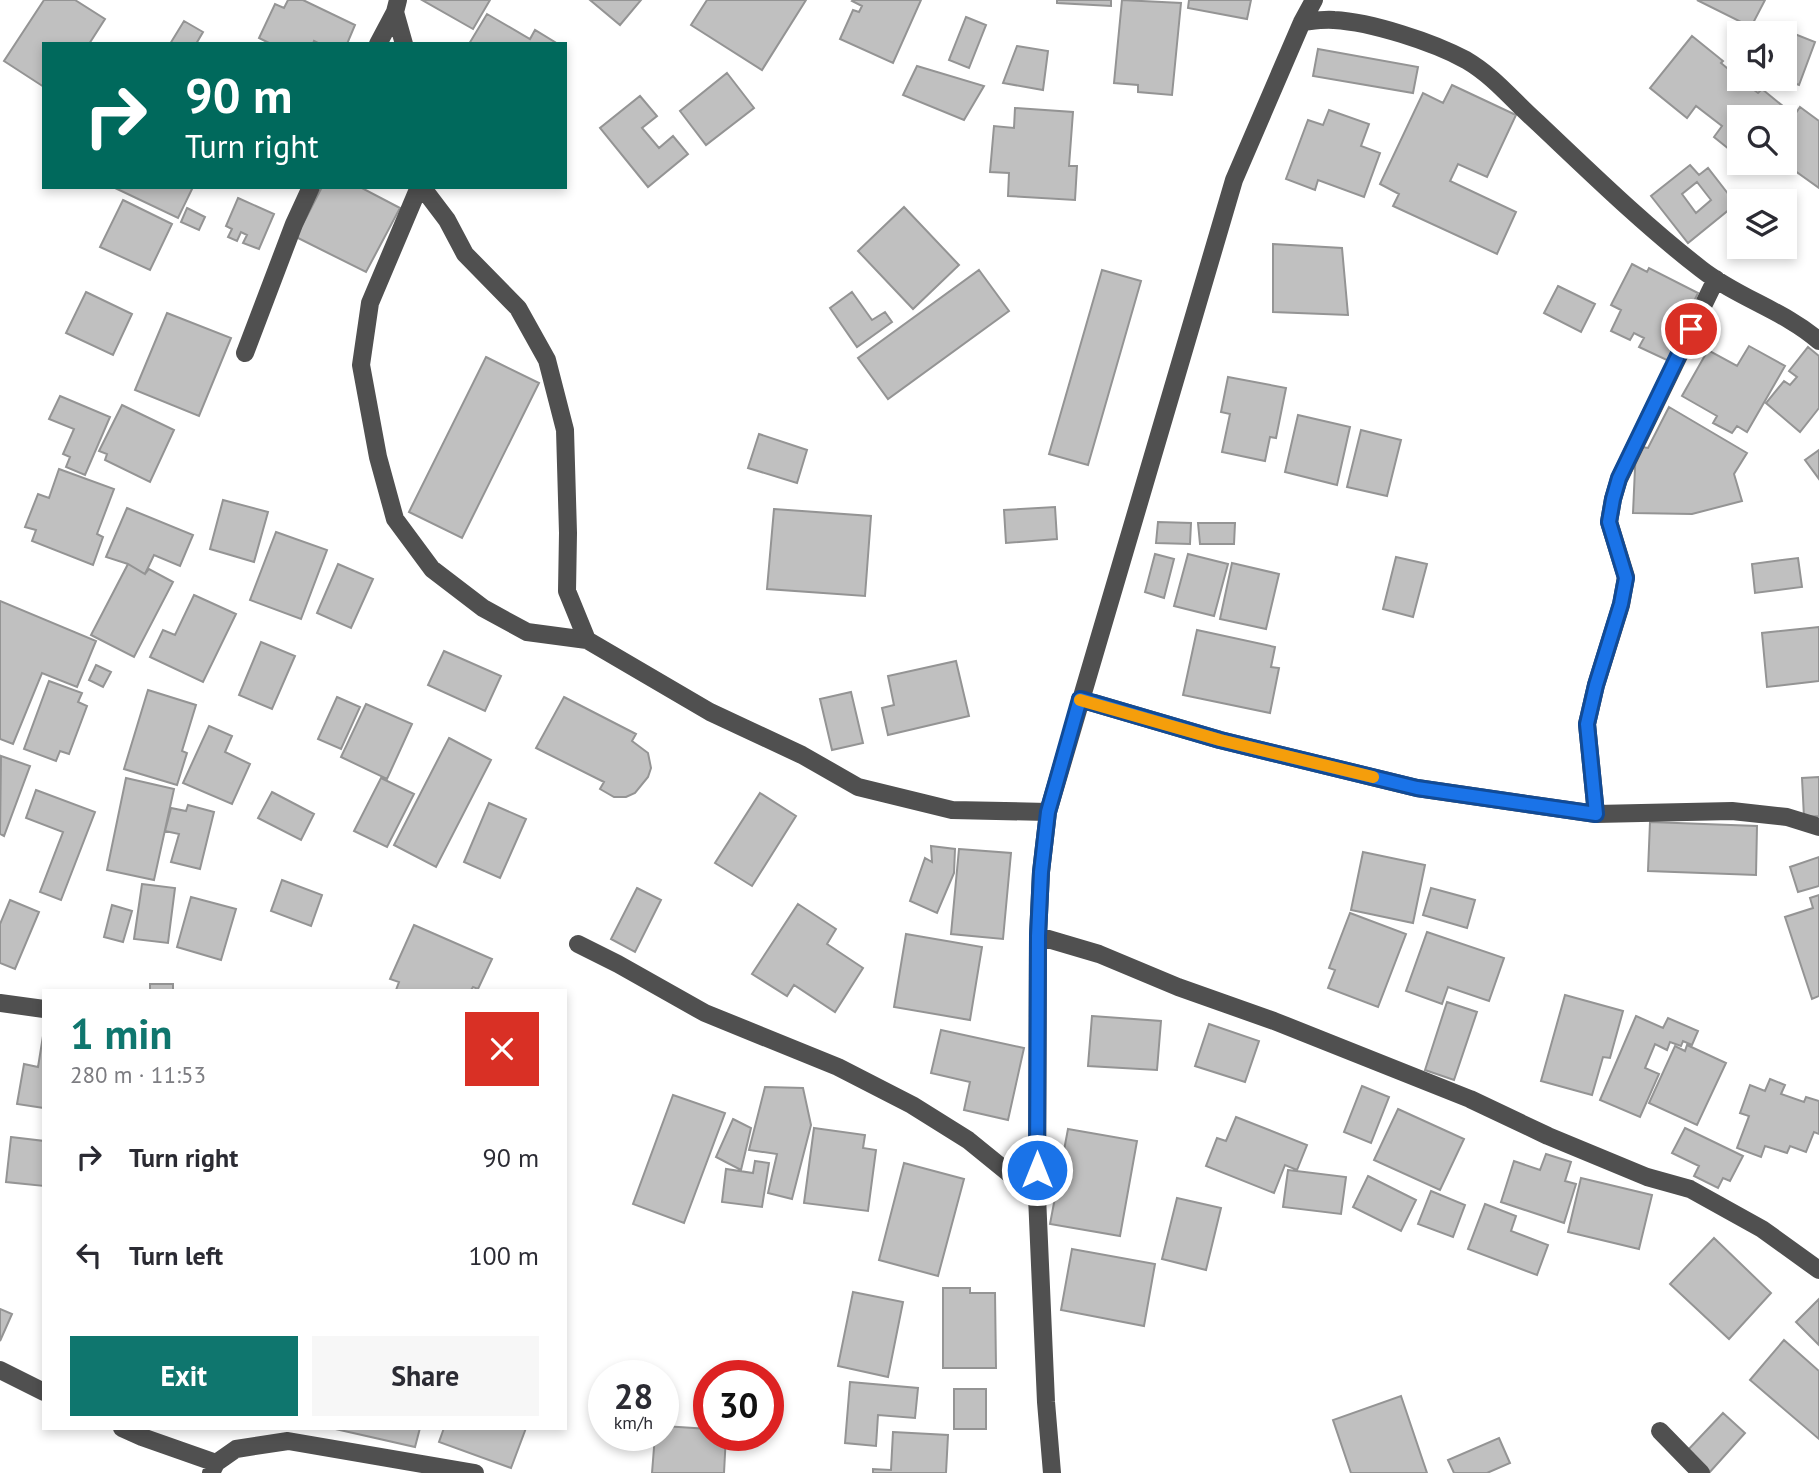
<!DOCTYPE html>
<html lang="en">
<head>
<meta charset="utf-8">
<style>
	:root { --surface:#fff; --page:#f7f7f7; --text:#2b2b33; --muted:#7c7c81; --accent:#0f766e }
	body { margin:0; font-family:"PT Sans",sans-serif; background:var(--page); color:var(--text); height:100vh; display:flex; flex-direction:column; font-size:26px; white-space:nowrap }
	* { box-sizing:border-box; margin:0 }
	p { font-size:23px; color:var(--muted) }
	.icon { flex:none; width:38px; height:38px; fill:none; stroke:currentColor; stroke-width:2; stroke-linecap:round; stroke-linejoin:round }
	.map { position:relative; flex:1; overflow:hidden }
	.drawer { position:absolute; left:42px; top:989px; width:525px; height:441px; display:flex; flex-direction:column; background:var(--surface); border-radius:0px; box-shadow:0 4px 10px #0003 }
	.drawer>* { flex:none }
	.hud { position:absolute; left:42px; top:42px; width:525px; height:147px; border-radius:0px; box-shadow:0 4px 10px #0003; background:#00695c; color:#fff; overflow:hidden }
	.fabs { position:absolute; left:1727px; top:21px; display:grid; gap:14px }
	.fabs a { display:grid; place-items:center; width:70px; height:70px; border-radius:0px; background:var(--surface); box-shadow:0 4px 10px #0003; font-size:35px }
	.speed { position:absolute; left:588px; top:1360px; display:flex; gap:14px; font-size:35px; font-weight:700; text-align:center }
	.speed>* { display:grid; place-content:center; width:91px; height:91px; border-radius:50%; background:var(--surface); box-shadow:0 4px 10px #0003; line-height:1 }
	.speed small { font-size:18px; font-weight:400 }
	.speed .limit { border:10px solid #d22; background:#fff; color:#111 }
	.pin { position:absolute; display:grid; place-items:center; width:60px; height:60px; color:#fff; margin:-30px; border:4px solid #fff; border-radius:50%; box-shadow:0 2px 7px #0007 }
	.me { position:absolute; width:77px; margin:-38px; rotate:0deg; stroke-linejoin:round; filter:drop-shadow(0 0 5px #0008) }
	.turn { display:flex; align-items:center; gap:24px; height:147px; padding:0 28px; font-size:32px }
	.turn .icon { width:91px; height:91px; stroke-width:2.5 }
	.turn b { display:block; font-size:49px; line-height:60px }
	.round { display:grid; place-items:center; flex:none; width:74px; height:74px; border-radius:0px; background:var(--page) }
	.summary { display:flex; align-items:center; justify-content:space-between; height:119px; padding:0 28px }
	h1 { font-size:42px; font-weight:600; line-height:52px; color:var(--accent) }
	.cta { display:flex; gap:14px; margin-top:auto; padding:14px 28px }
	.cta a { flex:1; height:80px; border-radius:0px; background:var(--accent); color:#fff; font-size:28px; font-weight:600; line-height:80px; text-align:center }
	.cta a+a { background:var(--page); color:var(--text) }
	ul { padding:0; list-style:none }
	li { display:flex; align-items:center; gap:21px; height:98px; padding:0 28px }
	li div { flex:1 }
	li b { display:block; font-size:26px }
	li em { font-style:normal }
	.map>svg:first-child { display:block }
	.building { fill:#c0c0c0; stroke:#949494; stroke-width:2; fill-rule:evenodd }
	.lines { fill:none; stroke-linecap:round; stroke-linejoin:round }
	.minor { stroke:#505050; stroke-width:18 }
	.route-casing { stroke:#114b97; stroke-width:18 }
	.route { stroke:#1a73e8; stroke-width:12 }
	.slow { stroke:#f59e0b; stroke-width:12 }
</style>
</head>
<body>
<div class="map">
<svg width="1819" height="1473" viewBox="0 0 1819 1473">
	<rect width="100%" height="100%" fill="#fff"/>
	<!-- building -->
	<path class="building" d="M44,0h31l30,19 -16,25h-45v43l-40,-26z
		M288,0h15l52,25 -8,19h-27l-6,-3 -1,3h-42l-12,-6 16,-34 9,4z
		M422,0h68l-17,29z
		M590,0h51l-21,25z
		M707,0h99l-44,70 -71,-45z
		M853,0h68l-28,63 -53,-24 13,-29 6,2 3,-6 -10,-5z
		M1057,0h54v6l-54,-3z
		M1122,0l59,3 -9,92 -34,-3v-7l-24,-2z
		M1189,0h62l-4,19 -59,-11z
		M1697,0h68l-14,27z
		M487,14l43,25 5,-9 23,14h-89z
		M966,17l20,8 -17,43 -20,-8z
		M184,21l19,11 -7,12h-26z
		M1772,25l43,17 -16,43 -16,-6h2v-46h-16z
		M1692,36l31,25 -2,2 19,16 18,14 4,-4 22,18 -8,10h-36v41l-26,-21 8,-11 -26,-20 -9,12 -37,-30z
		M1017,46l31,5 -5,39 -40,-7z
		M1318,49l100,18 -5,26 -100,-17z
		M917,66l67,20 -20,34 -61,-25z
		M727,73l27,35 -48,37 -26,-34z
		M1452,85l64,30 -29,62 -29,-13 -8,17 66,31 -19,42 -104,-48 6,-12 -19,-10 43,-91 20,10z
		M640,96l17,20 -15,12 17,20 14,-12 15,18 -40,33 -48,-59z
		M1800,107l19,14v67l-35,-25h1v-34z
		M1015,108l58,4 -4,54h8l-2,34 -67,-4 1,-23 -19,-1 4,-46 20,2z
		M1329,110l40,14 -8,22 19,7 -16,44 -46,-17 -3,10 -29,-11 22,-59 15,5z
		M1690,165l9,10 9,-7 28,36 -48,39 -37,-47zM1697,182l14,18 -15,13 -14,-19z
		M113,187h80l-15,31z
		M322,187h38l40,21 -34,64 -70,-35z
		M238,198l36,16 -15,35 -16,-6 4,-8 -6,-3 -4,9 -9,-4 4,-8 -6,-3z
		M123,200l49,24 -22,46 -50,-23z
		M904,207l55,58 -46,44 -55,-58z
		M187,208l18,9 -6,13 -18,-8z
		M1273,244l69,4 6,67 -75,-3z
		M1632,264l15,8 2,-4 49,25 -11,23 5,2 -21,44 -32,-15 5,-9 -10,-5 -4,7 -19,-9 10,-21 -10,-5z
		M979,270l30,41 -121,88 -30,-41z
		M1102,270l39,11 -53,184 -39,-11z
		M1558,286l37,18 -14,28 -37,-19z
		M86,292l46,22 -19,41 -47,-22z
		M852,292l20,28 13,-8 7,10 -35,25 -27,-39z
		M167,313l64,25 -32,78 -64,-26z
		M1749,346l36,20 -38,66 -10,-6 -5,7 -19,-10 4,-7 -35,-20 26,-46 29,16z
		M1808,347l11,9v52l-19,24 -34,-29 18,-22 6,4 7,-8 -8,-6z
		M486,357l53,26 -77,155 -53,-26z
		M1228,377l58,11 -10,50 -6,-1 -5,24 -43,-9 8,-38 -9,-2z
		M60,396l50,21 -25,58 -19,-8 4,-10 -7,-3 11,-25 -25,-10z
		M122,405l52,25 -24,52 -45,-22 2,-6 -8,-3z
		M1669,407l78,46 -13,21 8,27 -50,13 -59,-1 3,-67 12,2z
		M1298,415l52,12 -13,58 -52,-13z
		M1361,430l40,10 -14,56 -40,-9z
		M759,434l48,16 -10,33 -49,-15z
		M1819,450v29l-14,-19z
		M59,469l55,20 -17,45 6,3 -10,28 -61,-24 4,-11 -11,-3 13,-33 11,4z
		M223,500l45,12 -14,50 -44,-13z
		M1055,507l2,32 -51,4 -2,-33z
		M127,508l66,27 -13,31 -26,-11 -9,19 -17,-10 -22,-7z
		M774,509l97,7 -6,80 -98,-7z
		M1158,522l33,1 -1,21 -34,-1z
		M1198,523h37l-1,21h-34z
		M276,532l51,18 -26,69 -51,-19z
		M1155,554l19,5 -10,39 -19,-6z
		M1188,554l40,10 -14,52 -40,-10z
		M1396,557l31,7 -14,53 -30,-8z
		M1798,558l4,29 -47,6 -3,-29z
		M1232,563l47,11 -13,55 -46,-10z
		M128,564l17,10 4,-5 24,13 -39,75 -43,-22z
		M338,564l35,15 -22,49 -34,-15z
		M194,595l42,19 -33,68 -53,-25 13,-27 12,5z
		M0,601l96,40 -19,46 -35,-14 -29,71 -13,-5z
		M1819,627v54l-52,6 -5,-54z
		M1197,630l78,17 -4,20 8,1 -9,45 -87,-18z
		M261,642l34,14 -23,53 -33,-14z
		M444,651l57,25 -16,35 -57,-26z
		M956,661l13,55 -81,19 -6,-27 12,-3 -6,-29z
		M96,665l15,7 -8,15 -14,-7z
		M49,681l33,12 -4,9 9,4 -18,48 -9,-3 -4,10 -32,-12z
		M148,690l48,15 -14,46 5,2 -10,32 -53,-16z
		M851,692l12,51 -31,7 -12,-51z
		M337,697l23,10 -19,42 -23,-10z
		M564,697l72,37 -4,7 16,12 3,15 -3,9 -13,16 -9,4h-12l-14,-8 4,-7 -68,-34z
		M366,704l46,20 -25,55 -46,-22z
		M209,726l23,10 -7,16 25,12 -18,40 -49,-21z
		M449,738l42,22 -55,107 -42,-22z
		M1,756l29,10 -26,70 -4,-2z
		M1819,777v39l-15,1 -2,-39z
		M126,778l48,11 -20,91 -47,-10z
		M381,778l33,16 -27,53 -33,-16z
		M36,790l59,22 -34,88 -21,-8 23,-60 -37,-14z
		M272,792l42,22 -13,26 -43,-22z
		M760,793l36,23 -44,70 -37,-23z
		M489,803l37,16 -26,59 -36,-16z
		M188,805l26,7 -14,57 -29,-7 8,-28 -14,-3 6,-23 15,3z
		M1650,822l107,4 -1,49 -108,-4z
		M931,846l24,3 -1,24 -17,40 -27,-12 15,-43 7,4z
		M959,849l52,4 -8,86 -52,-5z
		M1363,852l62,13 -12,58 -62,-13z
		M1819,857v29l-21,6 -8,-25z
		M282,880l40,15 -11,31 -40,-15z
		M142,884l33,4 -7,55 -34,-4z
		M637,888l24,12 -26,52 -24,-13z
		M1431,888l44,12 -8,28 -44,-13z
		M1819,895v101l-7,3 -27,-82 28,-9 -3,-10z
		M191,897l45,12 -15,51 -44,-13z
		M10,900l29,12 -24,57 -15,-6v-39z
		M798,904l38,25 -9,15 36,24 -28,44 -41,-27 -7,11 -35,-22z
		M112,905l20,6 -9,31 -19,-5z
		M1350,913l56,21 -28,73 -50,-19 7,-18 -6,-2z
		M414,925l78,34 -14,30 -5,-2 -2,3h-75l3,-8 -9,-3z
		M1427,932l77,26 -15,43 -41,-14 -6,17 -36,-13z
		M906,934l76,13 -12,73 -76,-13z
		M150,984h23v6h-23z
		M1565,995l58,16 -13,47 -7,-1 -11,38 -51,-14z
		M1447,1002l30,10 -23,68 -29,-10z
		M1092,1016l69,5 -4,49 -69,-4z
		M1636,1016l27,12 5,-10 30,13 -6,14 -9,-4 -2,5 -11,-4 -3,8 -12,-6 -10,24 14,6 -19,43 -40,-17z
		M1209,1024l50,17 -14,41 -50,-16z
		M941,1030l83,18 -16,72 -44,-10 6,-28 -39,-9z
		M43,1036l1,72 -27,-4 7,-40 14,3z
		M1687,1045l39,18 -29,62 -48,-22 26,-57 10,5z
		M1770,1079l15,6 -4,9 23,8 2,-5 13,4v33l-5,-2 -8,20 -16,-6 -3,7 -22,-7 -4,11 -24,-9 12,-32 -9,-3 10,-28 15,6z
		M1362,1086l27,11 -18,46 -27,-11z
		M765,1087l38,1 8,37 -19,74 -24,-6 9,-39 -28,-4z
		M673,1095l52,18 -41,110 -51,-19z
		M1398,1109l66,30 -24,51 -66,-30z
		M1236,1117l71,28 -10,25 -12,-5 -11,28 -68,-27 11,-28 9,3z
		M733,1119l18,9 -10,42 -25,-13z
		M814,1128l51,7 -2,13 13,2 -8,61 -64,-8z
		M1685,1128l58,28 -13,25 -7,-3 -5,10 -24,-12 5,-10 -27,-13z
		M1068,1129l69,12 -17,95 -70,-12z
		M11,1137l33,4v45l-38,-4z
		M1546,1154l25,8 -6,19 11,3 -12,39 -63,-21 13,-41 26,9z
		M755,1161l14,2 -7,44 -40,-5 4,-33 27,4z
		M904,1163l60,16 -26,97 -59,-16z
		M1288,1170l58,7 -5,37 -58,-7z
		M1368,1176l48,24 -15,31 -48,-24z
		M1581,1178l71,17 -13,54 -71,-17z
		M1431,1191l34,14 -12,32 -35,-13z
		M1177,1198l44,10 -15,62 -44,-11z
		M1485,1204l31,12 -5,15 37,14 -11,30 -69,-26z
		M1714,1238l57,55 -42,46 -59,-55z
		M1072,1249l83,15 -11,62 -83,-16z
		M943,1288h27v5h25l1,75h-53z
		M853,1292l50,10 -15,75 -50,-11z
		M1819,1299v46l-23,-23z
		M0,1309l12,5 -12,27z
		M1784,1340l35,31v68l-69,-59z
		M850,1382l68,6 -3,30 -37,-3 -2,31 -31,-3z
		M954,1389h32v40h-32z
		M1401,1396l26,77h-76l-18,-53z
		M1723,1413l22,20 -36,40 -23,-21z
		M663,1426l46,3v6h17l-2,38h-72l3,-38h8z
		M331,1428h89l-5,19z
		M444,1428h82l-15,40 -72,-26z
		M893,1432l55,3 -2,38h-73v-4l18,1z
		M1499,1438l11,25 -23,10h-33l-6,-13z"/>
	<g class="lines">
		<!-- minor -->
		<path class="minor" d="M395,12l9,32
			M1302,22c10,-1 22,-3 32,-2 37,2 99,22 132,40 29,17 47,41 72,63 53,50 105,101 163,146 37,29 84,42 118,72
			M378,44l17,-32 3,-12
			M419,187l-49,116 -9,62 17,92 17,62 37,50 51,39 44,24 60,8 123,72 92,43 56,32 94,23 96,2
			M422,187l25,33 18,34 53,54 29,52 18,70 3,103 -1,58 20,49
			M245,353l49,-129 17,-37
			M1080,699l140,41 197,48 179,26 136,-3 55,6 32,10
			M1596,814l-9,-90 9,-39 25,-80 5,-28 -17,-55 4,-23 6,-20 97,-200
			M1038,936l61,18 79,33 96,34 196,78 78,37 99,41 43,12 72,40 57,41
			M578,944l40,20 87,49 133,54 74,38 56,35 69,56
			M0,1003l44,6
			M0,1370l44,22
			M122,1428l20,9 74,26
			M1660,1431l41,42
			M211,1473l5,-10 20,-14 52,-8 187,32
			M1052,1473l-6,-71 -9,-206 1,-260 3,-64 7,-60 186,-632 68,-158 12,-22"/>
	</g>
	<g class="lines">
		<!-- route casing -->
		<g class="route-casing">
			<path id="route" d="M1037,1170l1,-234 3,-64 7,-60 32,-113 140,41 197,48 179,26 -9,-90 9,-39 25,-81 5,-26 -17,-56 4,-23 6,-21 72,-149"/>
		</g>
		<!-- route -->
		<use href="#route" class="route"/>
		<!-- slow -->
		<path class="slow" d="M1080,700l140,40 153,37"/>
	</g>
</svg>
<div class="fabs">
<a><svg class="icon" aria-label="sound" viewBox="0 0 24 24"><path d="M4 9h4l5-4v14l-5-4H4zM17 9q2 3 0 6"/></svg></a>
<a><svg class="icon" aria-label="search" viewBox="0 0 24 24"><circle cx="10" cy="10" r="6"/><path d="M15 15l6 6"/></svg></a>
<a><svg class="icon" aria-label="layers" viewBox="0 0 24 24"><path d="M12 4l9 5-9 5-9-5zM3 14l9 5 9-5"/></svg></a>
</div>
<div class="speed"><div>28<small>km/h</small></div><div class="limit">30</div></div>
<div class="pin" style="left:1691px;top:329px;background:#d93025"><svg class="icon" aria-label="arrive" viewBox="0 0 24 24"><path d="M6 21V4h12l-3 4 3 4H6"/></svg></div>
<svg class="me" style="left:1037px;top:1170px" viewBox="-20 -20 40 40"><circle r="17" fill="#1a73e8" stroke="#fff" stroke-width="3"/><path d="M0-11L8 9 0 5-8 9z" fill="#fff"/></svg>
<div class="hud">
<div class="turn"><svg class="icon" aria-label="right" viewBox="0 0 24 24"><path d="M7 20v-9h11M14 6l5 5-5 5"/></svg><div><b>90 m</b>Turn right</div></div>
</div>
<section class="drawer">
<div class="summary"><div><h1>1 min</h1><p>280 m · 11:53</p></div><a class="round" style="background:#d93025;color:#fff"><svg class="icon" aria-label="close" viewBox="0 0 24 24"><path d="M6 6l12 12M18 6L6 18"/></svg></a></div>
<ul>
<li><svg class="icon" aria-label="right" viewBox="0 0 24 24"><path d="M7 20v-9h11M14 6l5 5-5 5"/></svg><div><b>Turn right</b></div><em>90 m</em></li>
<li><svg class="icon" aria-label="left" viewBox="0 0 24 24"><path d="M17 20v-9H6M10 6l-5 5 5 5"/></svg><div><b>Turn left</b></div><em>100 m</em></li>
</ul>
<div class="cta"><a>Exit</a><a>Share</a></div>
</section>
</div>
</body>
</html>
